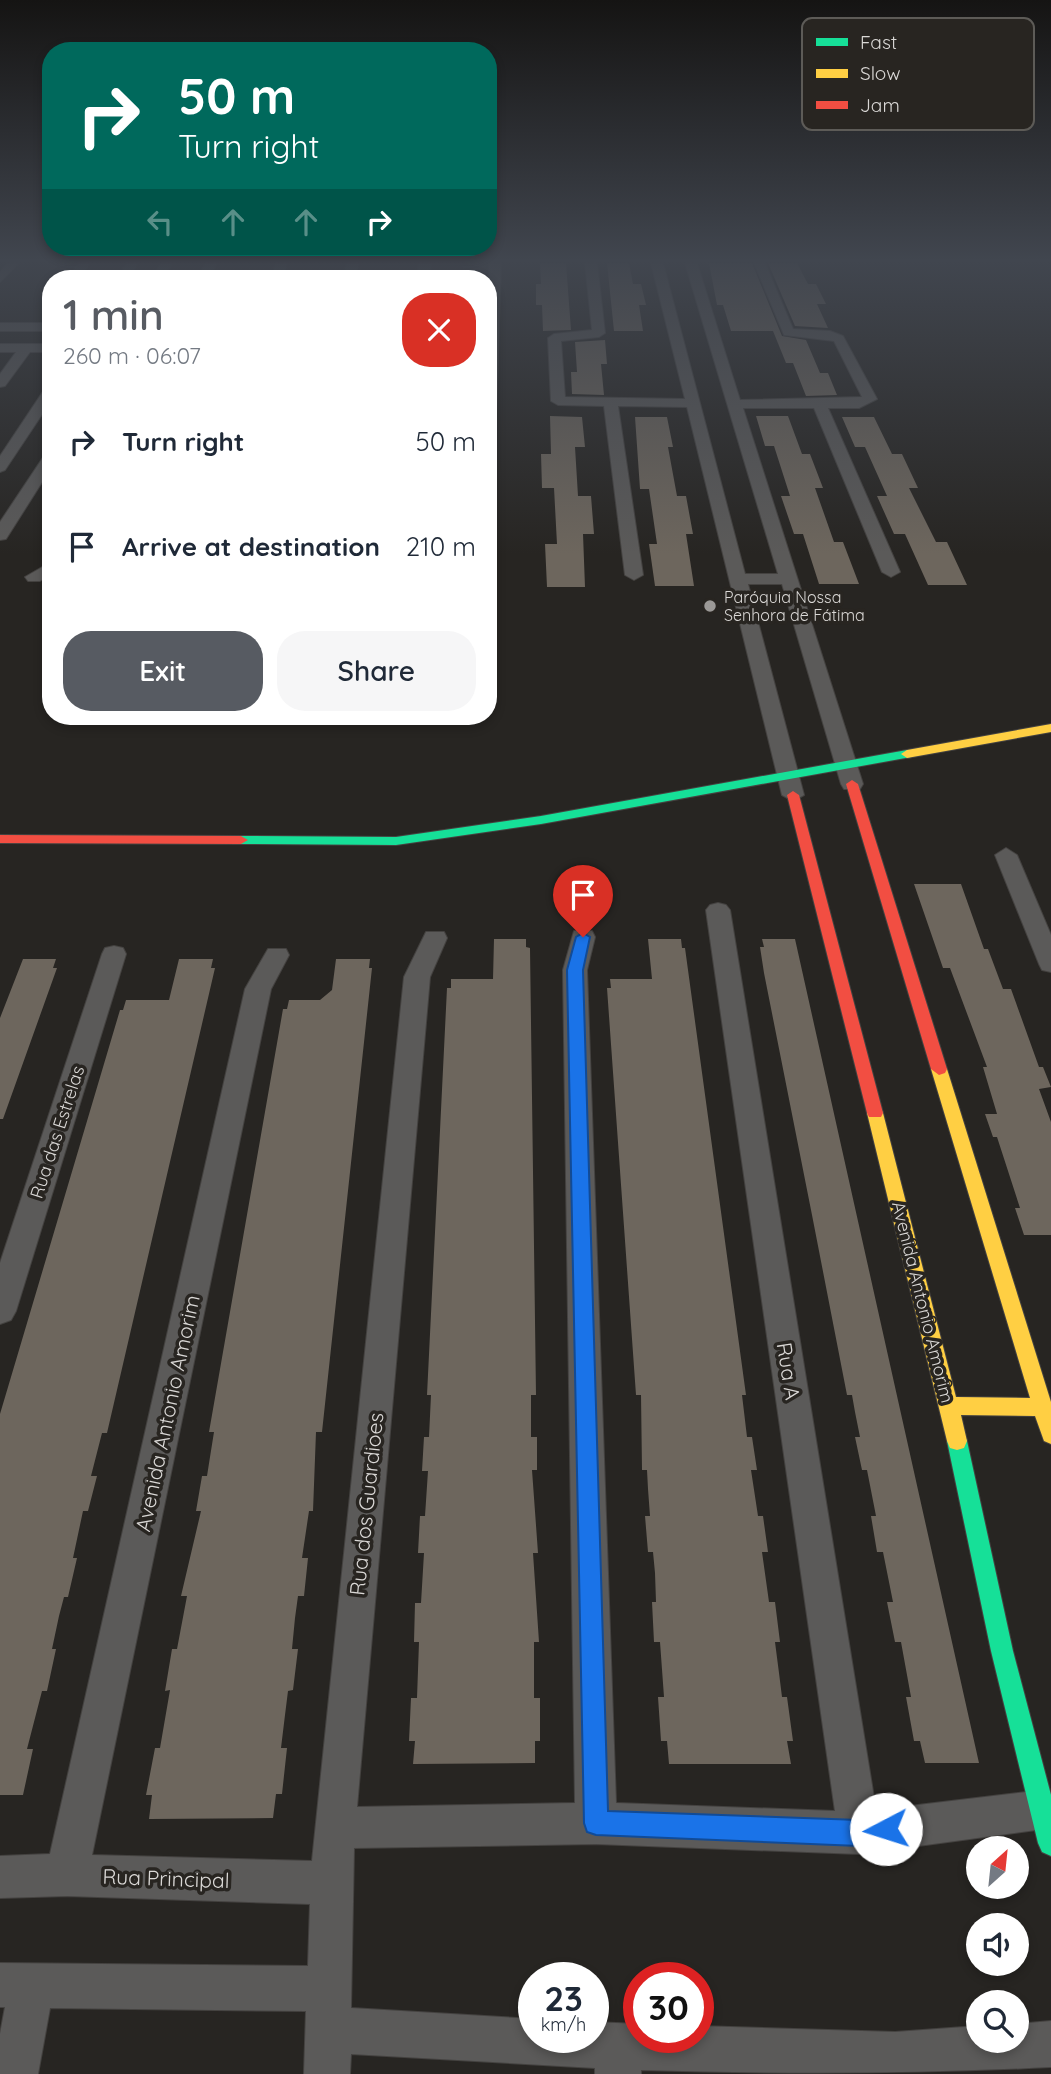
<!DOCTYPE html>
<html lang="en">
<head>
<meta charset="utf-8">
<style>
	:root { --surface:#fff; --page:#f6f6f7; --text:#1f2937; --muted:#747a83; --accent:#575b62 }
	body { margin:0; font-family:Quicksand,sans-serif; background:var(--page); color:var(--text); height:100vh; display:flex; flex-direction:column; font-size:26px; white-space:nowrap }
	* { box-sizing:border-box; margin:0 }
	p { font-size:23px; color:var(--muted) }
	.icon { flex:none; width:38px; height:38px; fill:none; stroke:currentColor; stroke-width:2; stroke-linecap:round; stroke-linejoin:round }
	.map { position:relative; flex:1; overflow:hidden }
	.side { position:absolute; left:42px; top:270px; width:455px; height:455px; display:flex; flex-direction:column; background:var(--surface); border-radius:28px; box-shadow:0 4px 10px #0003 }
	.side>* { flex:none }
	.banner { position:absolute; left:42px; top:42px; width:455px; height:214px; border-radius:28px; box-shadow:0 4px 10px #0003; background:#00695c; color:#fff; overflow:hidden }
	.needle { width:46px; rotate:27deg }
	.tools { position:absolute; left:966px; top:1836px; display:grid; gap:14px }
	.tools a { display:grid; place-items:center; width:63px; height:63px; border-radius:50%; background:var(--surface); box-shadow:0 4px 10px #0003; font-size:35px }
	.speed { position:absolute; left:518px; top:1962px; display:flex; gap:14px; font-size:35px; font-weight:700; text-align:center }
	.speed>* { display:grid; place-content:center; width:91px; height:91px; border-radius:50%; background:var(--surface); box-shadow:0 4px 10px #0003; line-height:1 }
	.speed small { font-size:18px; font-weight:400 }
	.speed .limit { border:10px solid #d22; background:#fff; color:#111 }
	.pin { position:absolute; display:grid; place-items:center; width:60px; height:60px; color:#fff; margin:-72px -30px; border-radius:50% 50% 50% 0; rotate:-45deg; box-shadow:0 0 7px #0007 }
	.pin .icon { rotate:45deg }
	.me { position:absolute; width:77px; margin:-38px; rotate:265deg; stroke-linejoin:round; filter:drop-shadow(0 0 5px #0008) }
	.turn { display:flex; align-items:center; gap:24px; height:147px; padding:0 21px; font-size:32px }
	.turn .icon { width:91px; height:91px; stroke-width:2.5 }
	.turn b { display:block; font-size:49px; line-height:60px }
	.lanes { display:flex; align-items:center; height:66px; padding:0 21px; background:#0003; justify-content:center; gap:35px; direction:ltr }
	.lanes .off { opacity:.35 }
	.round { display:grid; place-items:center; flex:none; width:74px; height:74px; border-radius:28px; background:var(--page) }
	.headline { display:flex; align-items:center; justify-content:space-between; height:119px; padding:0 21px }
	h1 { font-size:42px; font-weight:600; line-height:52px; color:var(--accent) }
	.primary-button { display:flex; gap:14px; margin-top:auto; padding:14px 21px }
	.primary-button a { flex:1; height:80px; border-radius:28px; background:var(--accent); color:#fff; font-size:28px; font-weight:600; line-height:80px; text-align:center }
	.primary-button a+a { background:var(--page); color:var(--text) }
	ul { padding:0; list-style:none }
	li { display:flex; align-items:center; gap:21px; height:105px; padding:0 21px }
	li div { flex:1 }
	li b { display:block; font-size:26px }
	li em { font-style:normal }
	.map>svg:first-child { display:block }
	.building { fill:#6d665d }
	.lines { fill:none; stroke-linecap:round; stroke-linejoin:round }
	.street-casing { stroke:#444240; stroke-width:2 }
	.fast-casing { stroke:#444240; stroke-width:2 }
	.slow-casing { stroke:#444240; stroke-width:2 }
	.jam-casing { stroke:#444240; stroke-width:2 }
	.street { fill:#5b5a59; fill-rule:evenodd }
	.fast { fill:#16e098; fill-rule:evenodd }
	.slow { fill:#ffcf43; fill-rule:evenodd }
	.jam { fill:#f24e42; fill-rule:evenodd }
	.route { fill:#1a73e8; stroke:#114b97; stroke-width:2 }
	.poi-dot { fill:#9b9997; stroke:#282521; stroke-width:2.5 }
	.labels { text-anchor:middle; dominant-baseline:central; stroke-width:7; stroke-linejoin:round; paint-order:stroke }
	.far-poi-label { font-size:16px; fill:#dad8d6; stroke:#282521; text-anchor:start }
	.street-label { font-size:18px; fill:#dad8d6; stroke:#282521 }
	.near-street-label { font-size:21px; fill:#dad8d6; stroke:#282521 }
	.key { fill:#282521; stroke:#5d5b57; stroke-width:2 }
	.key-label { font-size:19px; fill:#dad8d6 }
</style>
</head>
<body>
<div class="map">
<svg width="1051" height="2074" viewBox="0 0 1051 2074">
	<rect width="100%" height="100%" fill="#272522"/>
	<!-- building -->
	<path class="building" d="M540,263h26l5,67 -28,1 -1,-26h-6v-21h5z
		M607,263h22l4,21h8l5,21h-7l4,26h-29z
		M709,263h43l30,73 24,4 14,33h8l9,22 -31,1 -13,-33h-7l-13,-32h-42l-8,-26h-6z
		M768,263h29l11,21h8l10,20h-9l11,24 -33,-2z
		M605,340l2,24h-6l3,31 -32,-1 -1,-22h6l-2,-30z
		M550,416l32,1 3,30h-10l3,49h13l3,38h-11l2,53h-38l-2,-43h12l-3,-56h-12l-1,-34h10z
		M756,416h32l14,38h8l13,34h-8l19,54h9l16,42h-40l-16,-50h-9l-13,-38h9l-16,-50h-9z
		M635,417h32l6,30h-5l9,49h9l7,38h-7l8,52h-39l-6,-42h8l-8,-55h-9z
		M842,417h32l18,37h10l16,34h-9l27,54h11l20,43h-39l-23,-51h-11l-17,-38h10l-22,-49h-10z
		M914,884h47l23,65h4l15,40h8l28,78h4l8,20 -12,2 12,33v113h-27l-9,-27h5l-23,-71h-4l-8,-23h12l-14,-47h4l-37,-99h-7z
		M494,939h32v8l4,1 6,447h-5v42h6v33h-5l6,83h-5l6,89h-5v56h6v43h-5v22l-122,1 2,-23h-6l2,-43h6l2,-56h-5l1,-39h6l3,-50h-6l2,-37h5l3,-45h-6l2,-34h5l2,-42h-4l20,-407h4v-9h42z
		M648,939h33l1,9h3l61,447h-4l5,42h5l5,33h-6l7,46h5l5,36h-6l7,50h6l5,40h-5l4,31 3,24h5l6,44h-6l4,23h-122l-2,-23h-6l-3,-44h6l-4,-55h-6l-2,-40h4l-1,-29 -2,-21h-5l-3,-36h5l-2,-27 -1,-19h-5l-1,-75h-5l-29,-407h4l-1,-9h42z
		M762,939h33l184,824h-54l-5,-22h-6l-8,-44h5l-10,-55h-6l-8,-40h6l-10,-50h-6l-6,-36h5l-9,-46h-5l-7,-33h5l-5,-25 -3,-17h-5l-35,-180 -48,-242 -4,-26h4z
		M23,959h33l-3,9h4l-54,151h-3v-101z
		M179,959h34l-2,9h4l-108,465h-5l-11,43h6l-9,35h-5l-10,47h4l-9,39h-4l-5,19 -7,33h4l-9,42h-5l-15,58h6l-10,46h-23v-381l120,-404h3l3,-10h43z
		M336,959h34l-1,9h3l-50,464h-6l-3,79h-4l-7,47h6l-4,38h-6l-3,22 -3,31h6l-5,41 -5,1 -3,24 -4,33h6l-5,46h-6l-3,24 -124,1 3,-24h-6l9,-47h5l10,-58 -5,1 7,-42h5l10,-53h-6l20,-85h-5l6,-35h5l3,-19 4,-25h-5l74,-423h4l2,-9h31l12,-10z"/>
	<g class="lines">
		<!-- street casing -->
		<g class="street-casing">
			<path id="street" d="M8,263h11l-19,19v-10z
				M79,263h11l-10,15h-12z
				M127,263h11l-9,15h-12z
				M161,263h11l-8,15h-12z
				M206,263h11l-8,15h-12z
				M276,263h11l-4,15h-12z
				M347,263h12l-4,15h-12z
				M419,263h12l-3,15h-12z
				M489,263h12l-6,183 -7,4z
				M585,263h12l8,70 -6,4 -38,4 4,56 120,2 -34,-136h12l82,311h33l-93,-311h12l43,137 122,-3 -28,-56 -50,-6 -30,-72h11l28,66 37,2 13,5 34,63 -18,9h-31l72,164 -9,5 -9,-5 -68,-164h-71l120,376 -3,5h-16l-3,-5 -59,-200h-34l56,211 -11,6 -11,-6 -95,-388 -69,-1 25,169 -9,5 -9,-5 -21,-169 -46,-1 -7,-4 -3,-63 6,-4 38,-4z
				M0,323h51v8h-51z
				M0,344h51v8h-21l-25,34 -5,1v-13l16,-22h-16z
				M51,386v15l-46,69 -5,2v-16l46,-69z
				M51,452v16l-45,71 -6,1v-18l46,-69z
				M51,562v12l-11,7h-12l-3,-4z
				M1006,848l11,7 34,80v37l-9,-2 -3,-6 -44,-109z
				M718,903l8,2 4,5 146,900 167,-20 8,4v34l-192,26 -263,-10 -242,4 -3,160 183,11v18h59v-15l46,2v13h59v-11l197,6 83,-6v14h39v-16l34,-3v46c-137,7 -273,7 -410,3v4h-46v-6l-244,-14 -1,20h-46l2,-63 -256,-3 -12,66h-38v-40l5,-27h-5v-44l308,3 2,-62 -243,-8 -67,2v-42l50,-2 195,-865 23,-40h18l3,6 -18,34 -179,866 220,6 92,-884 22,-45h18l3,6 -17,39 -73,830 218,-4 -12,-833 11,-39h18l3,6 -8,33 29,833 219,8 -129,-901 4,-5z
				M114,946l9,2 3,6 -110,357 -5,9 -11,4v-61l102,-309 3,-6z"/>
		</g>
		<!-- fast casing -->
		<g class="fast-casing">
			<path id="fast" d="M907,750l6,4 -2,3 -370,67 -145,21 -155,-1 -7,-4 7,-4 155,1 145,-21z
				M957,1432l7,2 3,7 46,210 38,144v61l-9,-4 -4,-9 -47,-192 -44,-210 3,-7z"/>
		</g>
		<!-- slow casing -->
		<g class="slow-casing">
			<path id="slow" d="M1051,724v8l-144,26 -6,-4 6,-4z
				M939,1063l8,6 104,333v42l-7,-3 -9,-25 -74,-1 6,26 -3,7 -7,2 -7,-2 -3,-7 -80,-328 2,-4h12l2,4 73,284 74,1 -99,-329z"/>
		</g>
		<!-- jam casing -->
		<g class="jam-casing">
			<path id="jam" d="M852,780l6,4 89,285 -2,4 -6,2 -8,-6 -85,-285z
				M793,791l6,4 84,318 -2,4h-12l-2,-4 -80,-318z
				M0,835l241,1 7,4 -7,4 -241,-1z"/>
		</g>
		<!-- street -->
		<use href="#street" class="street"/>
		<!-- fast -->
		<use href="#fast" class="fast"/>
		<!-- slow -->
		<use href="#slow" class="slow"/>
		<!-- jam -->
		<use href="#jam" class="jam"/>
	</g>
	<!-- sky -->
	<linearGradient id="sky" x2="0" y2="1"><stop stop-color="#151413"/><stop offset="0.47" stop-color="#41464f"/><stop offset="1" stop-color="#41464f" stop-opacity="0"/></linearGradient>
	<rect width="1051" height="554" fill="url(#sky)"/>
	<!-- route -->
	<path class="route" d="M583,933l7,4 -7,33 25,841 251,9 27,-3 9,4 3,8 -3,9 -36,8 -263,-11 -9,-3 -3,-9 -17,-853 9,-33z"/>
	<!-- markers -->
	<circle class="poi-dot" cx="710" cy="606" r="7"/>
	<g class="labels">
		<!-- far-poi labels -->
		<g class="far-poi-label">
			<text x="724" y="597">Paróquia Nossa<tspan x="724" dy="18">Senhora de Fátima</tspan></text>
		</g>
		<!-- street labels -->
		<g class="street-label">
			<text transform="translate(57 1132) rotate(-72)">Rua das Estrelas</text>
			<text transform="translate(923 1302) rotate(76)">Avenida Antonio Amorim</text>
		</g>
		<!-- near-street labels -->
		<g class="near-street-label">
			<text transform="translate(789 1371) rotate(81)">Rua A</text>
			<text transform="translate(167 1413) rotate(-78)">Avenida Antonio Amorim</text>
			<text transform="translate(366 1504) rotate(-84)">Rua dos Guardioes</text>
			<text transform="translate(166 1878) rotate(2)">Rua Principal</text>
		</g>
	</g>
	<!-- legend -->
	<rect x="802" y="18" width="232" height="112" rx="10" class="key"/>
	<rect x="816" y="38" width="32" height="8" fill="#16e098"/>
	<rect x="816" y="69" width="32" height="9" fill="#ffcf43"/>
	<rect x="816" y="101" width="32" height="8" fill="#f24e42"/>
	<g class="key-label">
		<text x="860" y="49">Fast</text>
		<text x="860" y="80">Slow</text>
		<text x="860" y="112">Jam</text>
	</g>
</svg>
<div class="tools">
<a><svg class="needle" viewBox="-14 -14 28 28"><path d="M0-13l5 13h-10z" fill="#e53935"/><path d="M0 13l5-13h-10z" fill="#747a83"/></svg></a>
<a><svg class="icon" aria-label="sound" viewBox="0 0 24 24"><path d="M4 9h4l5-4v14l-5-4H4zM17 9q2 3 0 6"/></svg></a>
<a><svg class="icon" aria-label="search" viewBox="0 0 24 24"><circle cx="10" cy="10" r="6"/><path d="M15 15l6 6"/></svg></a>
</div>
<div class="speed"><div>23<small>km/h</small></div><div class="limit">30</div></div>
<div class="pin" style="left:583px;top:937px;background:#d93025"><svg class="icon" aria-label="arrive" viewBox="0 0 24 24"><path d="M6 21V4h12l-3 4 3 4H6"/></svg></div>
<svg class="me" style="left:886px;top:1829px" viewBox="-20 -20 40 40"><circle r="19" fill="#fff"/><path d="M0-13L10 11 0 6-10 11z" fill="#1a73e8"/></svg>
<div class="banner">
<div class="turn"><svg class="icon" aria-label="right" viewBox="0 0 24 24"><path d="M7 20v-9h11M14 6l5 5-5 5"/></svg><div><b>50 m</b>Turn right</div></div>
<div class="lanes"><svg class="icon off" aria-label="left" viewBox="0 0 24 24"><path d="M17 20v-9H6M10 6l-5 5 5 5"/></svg><svg class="icon off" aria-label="ahead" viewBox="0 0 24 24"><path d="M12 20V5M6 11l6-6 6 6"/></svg><svg class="icon off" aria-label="ahead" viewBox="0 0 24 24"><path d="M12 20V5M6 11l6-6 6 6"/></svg><svg class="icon" aria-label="right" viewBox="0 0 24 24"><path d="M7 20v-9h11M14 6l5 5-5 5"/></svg></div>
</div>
<section class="side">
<div class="headline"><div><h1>1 min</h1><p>260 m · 06:07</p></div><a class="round" style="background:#d93025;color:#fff"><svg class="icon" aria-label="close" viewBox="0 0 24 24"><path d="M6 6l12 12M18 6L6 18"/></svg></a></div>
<ul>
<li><svg class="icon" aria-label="right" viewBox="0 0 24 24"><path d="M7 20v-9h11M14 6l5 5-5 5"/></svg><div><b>Turn right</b></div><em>50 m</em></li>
<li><svg class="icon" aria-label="arrive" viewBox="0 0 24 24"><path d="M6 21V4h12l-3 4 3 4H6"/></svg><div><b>Arrive at destination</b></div><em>210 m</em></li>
</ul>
<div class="primary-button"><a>Exit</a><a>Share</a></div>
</section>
</div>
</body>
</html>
